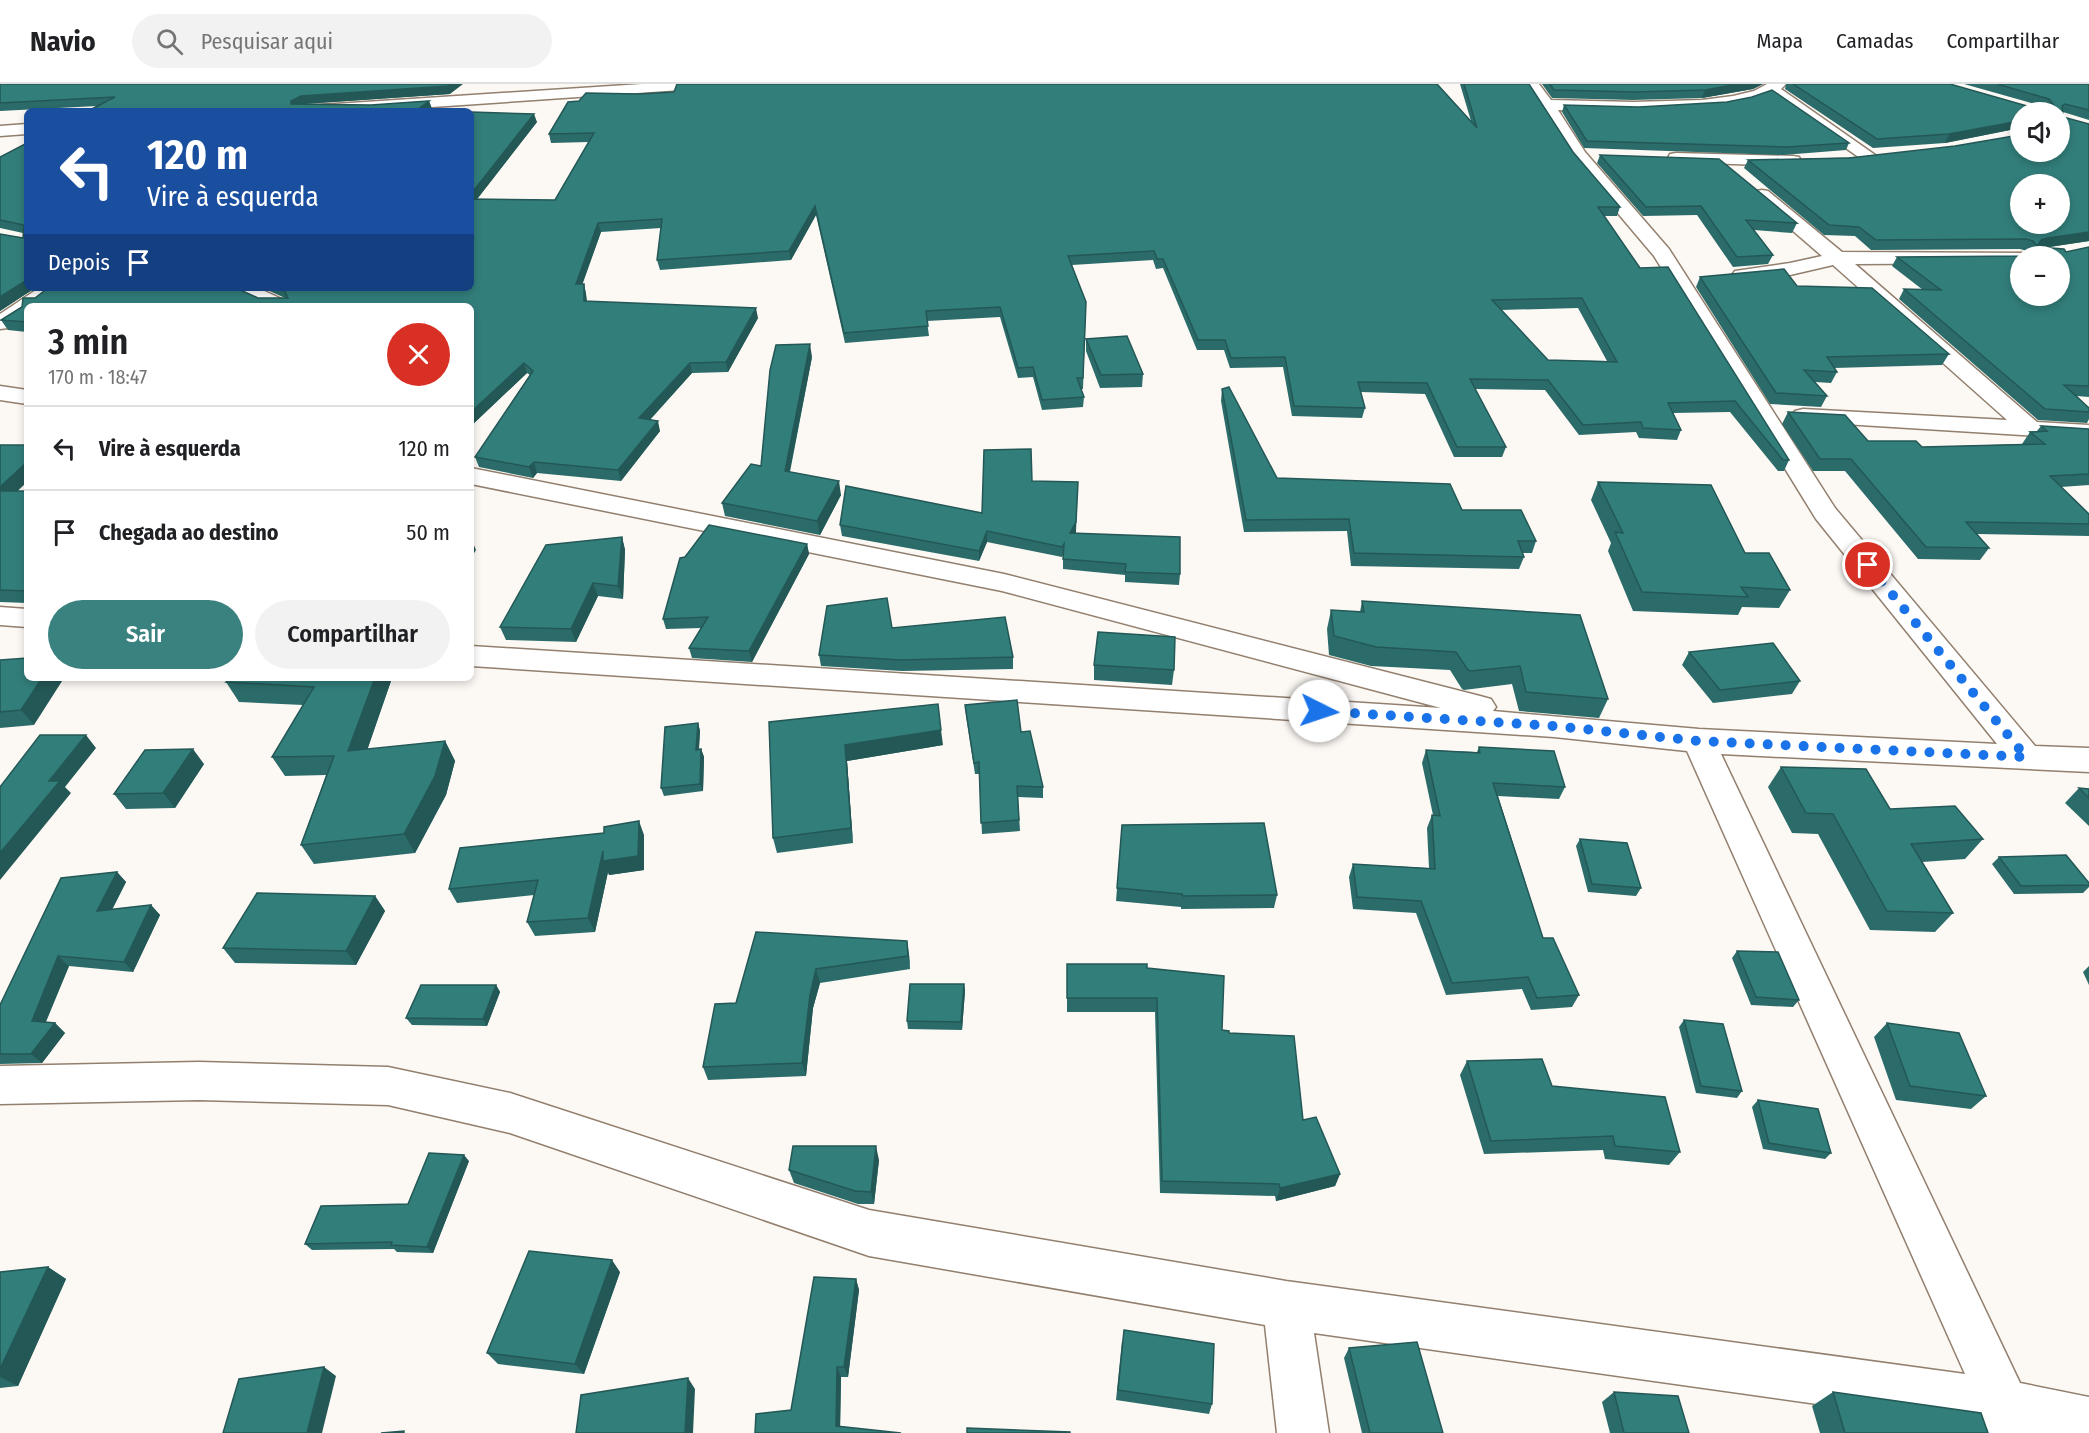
<!DOCTYPE html>
<html lang="pt">
<head>
<meta charset="utf-8">
<style>
	:root { --surface:#fff; --page:#f2f2f2; --text:#202124; --muted:#757577; --line:#e0e0e0; --accent:#3a827f }
	body { margin:0; font-family:"Fira Sans Condensed",sans-serif; background:var(--page); color:var(--text); height:100vh; display:flex; flex-direction:column; font-size:22px; white-space:nowrap }
	* { box-sizing:border-box; margin:0 }
	p { font-size:20px; color:var(--muted) }
	.icon { flex:none; width:33px; height:33px; fill:none; stroke:currentColor; stroke-width:2; stroke-linecap:round; stroke-linejoin:round }
	.map { position:relative; flex:1; overflow:hidden }
	.sheet { position:absolute; left:24px; top:219px; width:450px; height:378px; display:flex; flex-direction:column; background:var(--surface); border-radius:9px; box-shadow:0 3px 9px #0003 }
	.sheet>* { flex:none }
	.top-card { position:absolute; left:24px; top:24px; width:450px; height:183px; border-radius:9px; box-shadow:0 3px 9px #0003; background:#1a4fa0; color:#fff; overflow:hidden }
	.controls { position:absolute; left:2010px; top:18px; display:grid; gap:12px }
	.controls a { display:grid; place-items:center; width:60px; height:60px; border-radius:50%; background:var(--surface); box-shadow:0 3px 9px #0003; font-size:30px }
	.pin { position:absolute; display:grid; place-items:center; width:51px; height:51px; color:#fff; margin:-26px; border:3px solid #fff; border-radius:50%; box-shadow:0 2px 6px #0007 }
	.me { position:absolute; width:66px; margin:-33px; rotate:94deg; stroke-linejoin:round; filter:drop-shadow(0 0 4px #0008) }
	.turn { display:flex; align-items:center; gap:21px; height:126px; padding:0 24px; font-size:27px }
	.turn .icon { width:78px; height:78px; stroke-width:2.5 }
	.turn b { display:block; font-size:42px; line-height:51px }
	.then { display:flex; align-items:center; height:57px; padding:0 24px; background:#0003; gap:12px; font-size:22px }
	.round { display:grid; place-items:center; flex:none; width:63px; height:63px; border-radius:32px; background:var(--page) }
	.overview { display:flex; align-items:center; justify-content:space-between; height:102px; padding:0 24px }
	h1 { font-size:36px; font-weight:600; line-height:45px }
	.action { display:flex; gap:12px; margin-top:auto; padding:12px 24px }
	.action a { flex:1; height:69px; border-radius:36px; background:var(--accent); color:#fff; font-size:24px; font-weight:600; line-height:69px; text-align:center }
	.action a+a { background:var(--page); color:var(--text) }
	ul { padding:0; list-style:none }
	li { display:flex; align-items:center; gap:18px; height:84px; padding:0 24px; border-top:2px solid var(--line) }
	li div { flex:1 }
	li b { display:block; font-size:22px }
	li em { font-style:normal }
	header { display:flex; align-items:center; gap:36px; box-sizing:border-box; height:84px; padding:0 30px; background:var(--surface); border-bottom:2px solid var(--line) }
	header strong { font-size:28px }
	nav { display:flex; gap:33px; margin-inline-start:auto; font-size:21px }
	.search { width:420px; height:54px; background:var(--page); display:flex; align-items:center; gap:15px; box-sizing:border-box; padding:0 21px; border-radius:33px; color:var(--muted); font-size:22px }
	.map>svg:first-child { display:block }
	.lines { fill:none; stroke-linecap:round; stroke-linejoin:round }
	.street-casing { stroke:#927f6e; stroke-width:3 }
	.street { fill:#fff; fill-rule:evenodd }
	.wall { fill:#2b6c6a; fill-rule:evenodd }
	.shaded-wall { fill:#235856 }
	.building { fill:#327e7b; stroke:#235856; stroke-width:1.5; fill-rule:evenodd }
	.route { stroke:#1a73e8; stroke-width:10; stroke-dasharray:0 18 }
</style>
</head>
<body>
<header>
<strong>Navio</strong>
<div class="search"><svg class="icon" aria-label="search" viewBox="0 0 24 24"><circle cx="10" cy="10" r="6"/><path d="M15 15l6 6"/></svg>Pesquisar aqui</div>
<nav><a>Mapa</a><a>Camadas</a><a>Compartilhar</a></nav>
</header>
<div class="map">
<svg width="2089" height="1349" viewBox="0 0 2089 1349">
	<rect width="100%" height="100%" fill="#fcf8f4"/>
	<g class="lines">
		<!-- street casing -->
		<g class="street-casing">
			<path id="street" d="M642,0h75l-7,4 -336,23h-78l8,-5z
				M1524,0h15l12,16 82,2 69,-2 31,-4 21,-5 13,-7h19l-5,5 97,68 -8,5 -6,-1 -94,-67c-49,25 -157,17 -212,16l27,42 84,97 166,259 200,238 54,2v24l-368,-18 299,629 69,14v36h-101l-1,-5 -673,-95 15,100h-52l-12,-108 -396,-69 -359,-123 -122,-28 -189,-5 -199,4v-38l199,-4 189,5 122,26 359,117 417,71 679,93 -278,-623 -133,-14 -1083,-71v-20l970,62 -439,-117 -531,-107v-16l533,106 476,122 11,3 5,8 -3,4 206,18 298,15 -181,-225 -162,-263 -82,-97z
				M27,40v10l-27,2v-10z
				M1676,69l117,3 6,1 2,4 -2,4 -6,1 -123,-4 -2,-4 2,-4z
				M1762,106l6,1 74,61 185,1 2,3h-9v7l-165,1 182,158 52,3v14l-294,-18 -4,-5 4,-5 8,-2 204,11 -174,-155 -43,10 -48,6 -7,-2 -3,-4 3,-4 55,-8 32,-7 -66,-57 -3,-4 3,-4z
				M39,204h24l-23,18h-13v9l-19,13 -8,1v-15z
				M231,204h27l30,14 3,4h-27l-30,-14z
				M0,302l27,4v14l-27,-4z
				M0,523l27,2v18l-27,-2z"/>
		</g>
		<!-- street -->
		<use href="#street" class="street"/>
	</g>
	<!-- wall -->
	<path class="wall" d="M0,0l450,10 -147,10 68,1 58,-4 3,8 -2,2 -333,-5 -97,5z
		M1460,0h69l44,68 47,55 -3,9h-13l36,52 149,192 -5,11h-6l-48,-59 -57,1 8,17 -4,10 -38,-2 -3,-6 -57,3 -34,-45 -70,-1 31,58 -4,10h-48l-29,-63 -64,-2 4,16 -3,10 -70,-2 -9,-49 -53,1 -6,-18h-27l-34,-82 -7,1 -3,-9 -81,5 14,37 -3,87h-2l3,8 -1,10 -41,3 -9,-33 -15,1 -18,-61 -73,4 2,15 -84,7 -29,-128 -25,45 -131,10 -3,-10 4,-32 -60,4 -19,52h2l2,10 1,7 171,17 -30,54 -36,1 -42,47 10,11 -39,50 -84,-8 -4,5 -54,-11 -4,-10 55,-82 -3,-2 -56,53v-120h-444v26l-19,-2 -7,-10 34,-22h250l-22,-10h208v-176l66,10 -60,77 78,1 34,-58 -38,1 -2,-9 19,-32 903,19zM1578,224l29,53 -59,-1 -47,-50z
		M1542,0h221l-10,5 -51,9 -69,2 -81,-2z
		M1786,0h164l77,22 11,-1 -74,-21h125v36l-26,-8 26,129 -46,7 23,4 23,-5v150l-12,-1 12,12v11l-2,4 -49,-3 -139,-121 5,-10 19,1 -31,-24 5,-9 127,-1 3,-5 -7,-2 -149,1 -16,-14 -31,-1 -80,-67 4,-8 312,-8 -40,-40v16l-75,15 -72,5 -88,-59z
		M1564,21l285,38 -3,7 -63,5 -199,-7 -22,-36z
		M27,59v145h8l-35,23v-77l23,4v-5l-23,-5v-71z
		M1600,71l197,68 -5,10 -38,-3 19,25 -5,9 -35,3 -36,-52 -54,1 -46,-53z
		M1700,193l97,9 152,68 -7,11 -108,3 3,4 -6,11 -16,-1 12,14 -6,11 -51,-3 -74,-117z
		M1086,255l57,35 -1,13 -42,1 -14,-37z
		M812,273l-22,115 51,23 -21,40 -95,-19 -3,-13 39,-37z
		M1222,305l55,89 185,32 74,31 -4,12h-10l2,4 -5,12 -168,-3 -4,-35 -103,1 -23,-131z
		M1788,328l80,29 54,6 101,-3h-1l8,-12 7,-1 4,-5 48,3v56l-28,2 28,27v22l-112,-2 12,14 -9,12 -62,-1 -73,-88h-32l-31,-47z
		M0,361l17,46h10v112l-27,-1z
		M1032,397l44,51v1l104,41 -1,11 -54,-3v-7l-62,-6v-14l-1,2 -75,-15 -8,19 -137,-25 -2,-11 142,-12z
		M1598,398l147,71 45,37 -11,18 -37,-1 -4,8 -105,-4 -25,-60 3,-8 -20,-43z
		M622,453l3,13 -2,49 -25,-3 -22,46 -70,-2 -6,-13z
		M807,460l2,10 -57,108 -60,-4 -3,-10 13,-20 -36,1 -3,-10z
		M1362,517l246,98 -9,19 -80,-7 -7,-27 -48,6 -2,-1 -12,-19 -79,-4 -42,-11 -2,-26 4,-19 29,2z
		M892,544l121,29v12l-111,2 -81,-5 -2,-11z
		M1689,568l111,29 -8,13 -79,9 -31,-38z
		M0,576l34,65 -34,3z
		M1094,581l80,5 -2,15 -78,-5z
		M230,594h162l-25,72 78,-9 10,20 -9,34 -31,58 -101,11 -13,-19 25,-70 -41,1 -13,-19 31,-52 -64,-3 -13,-20z
		M965,621l56,27 22,55v11l-25,-1 2,34 -38,3 -3,-60h-4l-9,-58z
		M769,638l174,23 -96,16 6,82 -76,10 -4,-15z
		M698,639l2,8 -1,19 2,-1 3,8 -1,34 -39,5 -3,-8z
		M1479,663l86,40 -6,12 -61,-3 45,142 36,57 -7,12 -41,3 -9,-21 -76,6 -30,-82 -63,-4 -4,-32 4,-13 76,4 -2,-40 5,-13h1l-11,-52 4,-13 51,2z
		M204,680l-29,44 -49,1 -12,-15z
		M1781,683l109,42 93,30 -18,20 -43,3 31,51 -18,19 -65,-2 -52,-96 -26,-1 -24,-46z
		M2079,704l10,1v37l-24,-23z
		M1122,741l155,70 -3,13 -93,1v-2l-65,-6z
		M644,751v35l-35,5 -1,-3 -13,60 -60,4 -8,-14 7,-27 -77,8 -8,-14z
		M1580,755l61,49 -5,8 -48,-4 -12,-46z
		M1999,773l90,26v4l-6,6 -69,1 -22,-30z
		M117,788l9,10 -14,28 39,-5 9,10 -27,57 -64,-6 -23,56 9,1 10,10 -23,30 -42,1v-59z
		M375,812l10,15 -29,54 -121,-2 -12,-15z
		M756,848l153,22 1,15 -90,14 -7,25 -7,68 -98,4 -5,-13 33,-64z
		M1737,867l62,49 -6,7 -42,-2 -19,-47z
		M2089,882v19l-6,-13z
		M1147,884l75,62 7,3 74,87 37,54 -5,12 -59,15 -1,-5 -115,-3 -5,-181h-88v-34z
		M964,900l1,7 -3,39 -54,-1 -1,-8z
		M496,901l4,7 -13,34 -75,-1 -6,-7z
		M1684,936l58,71 -5,7 -41,-5 -17,-66z
		M1887,939l99,73 -15,13 -75,-9 -22,-63z
		M1467,977l213,91 -11,13 -64,-6 -2,-9 -119,4 -24,-79z
		M1758,1016l73,53 -6,6 -62,-10 -11,-42z
		M879,1076l-5,44h-16l-64,-21 -5,-13z
		M469,1077l-36,92 -36,-1 -3,-3 -82,1 -7,-6 103,-40z
		M48,1183l18,12 -48,107 -18,2v-116z
		M620,1188l-36,102 -86,-10 -11,-11z
		M856,1195l3,11 -11,87h-7l-1,50 -85,6 36,-23z
		M1122,1257l90,63 -3,10 -93,-14z
		M1349,1264l94,85h-81l-18,-75z
		M1614,1308l75,41h-79l-8,-31z
		M1833,1308l155,41h-168l-8,-27z"/>
	<!-- shaded-wall -->
	<path class="shaded-wall" d="M450,0h13l-13,10 -146,10 -9,5 -4,-5v-3l10,-5z
		M1738,0h25l-10,5 -51,9 3,-8z
		M429,17l3,8 -2,2 -13,-1z
		M534,30l3,8 -66,85v-13z
		M2020,37v7l-75,15 4,-9z
		M815,122l1,9 -25,45 -2,-9z
		M598,139l3,9 -22,62 -3,-10z
		M2089,148v9l-47,7 -11,7 10,-15 7,-2z
		M27,196v8h8l-35,23v-14z
		M584,200l2,10 1,17 -3,-10z
		M756,224l2,10 -30,54 -2,-10z
		M810,260l2,13 -25,127 -2,-13z
		M524,279l3,10 -56,53v-14z
		M690,279l2,10 -50,55 -3,-10z
		M658,337l2,10 -39,50 -3,-11z
		M27,378v20l-23,22 -4,-6v-11z
		M534,378l3,11 -4,5 -4,-11z
		M839,397l2,14 -21,40 -3,-14z
		M1078,398l-2,50 -6,11v-10z
		M987,447v11l-8,19v-10z
		M622,453l3,13 -2,49 -5,-13z
		M471,454l5,12 -5,8z
		M807,460l2,10 -57,108 -3,-11z
		M593,499l5,13 -22,46 -5,-13z
		M42,594h22l-30,47 -13,-15z
		M375,594h17l-32,93 -12,-20z
		M698,639l2,8 -2,27 -2,-8z
		M941,646l2,15 -96,16 6,82 -2,-15 -6,-83z
		M86,651l10,13 -31,39 6,6 -71,87v-27l49,-72z
		M445,657l10,20 -9,34 -31,58 -11,-19z
		M193,665l11,15 -29,44 -12,-15z
		M701,665l3,8 -1,34 -3,-7z
		M639,737l5,14v35l-35,5 -1,-3 -13,60 -7,-14 15,-67z
		M117,788l9,10 -20,39 -9,-10z
		M375,812l10,15 -29,54 -10,-14z
		M151,821l9,10 -27,57 -9,-10z
		M907,857l2,13 1,15 -2,-13z
		M58,872l11,10 -27,64 -10,-9z
		M816,885l4,14 -7,25 -7,68 -4,-13 8,-68z
		M964,900l1,7 -3,39 -1,-8z
		M496,901l4,7 -13,34 -4,-7z
		M55,939l10,10 -23,30 -11,-9z
		M876,1062l3,14 -5,44 -3,-12z
		M464,1071l5,6 -36,92 -6,-6z
		M1340,1090l-5,12 -59,15 4,-13z
		M612,1176l8,12 -36,102 -9,-10z
		M48,1183l18,12 -48,107 -18,-9v-8z
		M856,1195l3,11 -11,87 -4,-10z
		M324,1283l12,9 -14,57h-15z
		M837,1283l4,10 -1,56 -4,-7z
		M688,1294l7,11 -2,44h-8z"/>
	<!-- building -->
	<path class="building" d="M0,0h450l-2,2 -147,10 -10,5v3l80,1 58,-4 -12,9 20,1h-349l27,-14 -115,6z
		M677,0h760l40,44 -13,-44h65l44,68 47,55h-22l42,61 28,-1 121,193h-6l-48,-59 -67,2 13,27 -38,-2 -2,-6 -58,3 -35,-45 -78,-1 36,68h-49l-30,-64 -69,-1 7,26 -71,-2 -9,-49 -54,1 -6,-18h-27l-35,-81h-6l-3,-8 -86,5 18,46 -3,76h-6l7,19 -42,3 -9,-33 -15,1 -18,-61 -74,4 2,15 -84,7 -29,-127 -26,45 -132,9 5,-41 -64,4 -22,61h8v17l172,7 -30,54 -36,1 -51,55 19,3 -40,49 -84,-8 -5,5 -54,-10 58,-86 -9,-8 -53,49v-106h-444v16l-26,-2 21,-13 1,-9h12l13,-10h188l22,10h30l-4,-8 -4,-2h191v-89l84,1 39,-67 -45,1 19,-32 11,-1 7,-8 53,1 35,-2zM1582,214l35,64 -69,-2 -56,-60z
		M1550,0h188l-33,6 -69,2 -82,-2z
		M1793,0h157l77,22 26,-2 -4,-5 -52,-15h92v26l-24,-6 -3,2 1,11 26,7v108l-41,6 -7,2 -4,6 -4,-5 -7,-2 -150,1 -17,-13 -30,-2 -81,-65 101,-2 106,-12 65,-11v17h40v-40h-40v9l-71,13 -72,5zM2020,100h40v40h-40z
		M1772,6l77,53 -63,4 -199,-6 -23,-36 75,2 88,-5 25,-5z
		M471,28l63,2 -63,80z
		M27,59v137l-27,17v-63l23,4 1,-13 -24,-5v-63z
		M1600,71l119,4 78,64 -51,-3 27,35 -36,2 -36,-51 -55,1z
		M2037,163l27,2 2,3 23,-5v139l-25,-1 25,23v4l-44,-3 -141,-120 37,1 -44,-33 129,-1 2,-7zM2020,172h40v40h-40z
		M1784,185l13,17 75,2 77,66 -122,3 10,15 -33,-2 23,26 -51,-3 -76,-116z
		M1127,252l16,38 -42,1 -15,-36z
		M810,260l-25,127 54,10 -22,40 -95,-18 29,-39 10,2 9,-96 6,-25z
		M1229,303l48,91 173,6 12,26h59l15,31h-18l6,16 -170,-4 -5,-34 -103,1 -24,-131z
		M1788,328l57,3 23,26h48l6,6 123,-3 -15,-12 17,-1 -6,-5 48,3v45l-39,2 39,38v10l-123,-2 23,26 -63,-1 -75,-88h-31z
		M0,361h27v17l-27,25z
		M1031,365l1,32 46,1 -2,40 -6,11 110,4v37l-55,-2 1,-8 -63,-5 1,-15 -2,3 -75,-16 -8,20 -139,-26 6,-39 136,27 2,-63z
		M1598,398l113,3 34,68h24l21,37 -49,-3 7,10 -106,-5 -27,-60 8,1z
		M0,407h27v100l-27,-1z
		M709,441l98,19 -58,107 -60,-3 19,-31 -45,2 17,-61 5,-1z
		M622,453l-4,49 -25,-3 -22,46 -71,-2 46,-82z
		M887,514l5,30 113,-11 8,40 -112,3 -82,-5 8,-49z
		M1362,517l218,14 28,84 -82,-7 -6,-26 -49,5 -3,-1 -12,-18 -80,-5 -42,-11 -3,-26 33,2z
		M1098,548l77,5 -1,33 -80,-5z
		M1773,559l27,38 -80,9 -31,-38z
		M27,574v20h15l-21,32 -21,2v-52z
		M230,594h145l-27,73 97,-10 -10,35 -31,58 -103,11 33,-89 -62,1 42,-70 -88,-5z
		M1017,616l4,32 9,-1 13,56 -26,-1 2,34 -38,3 -2,-61 -5,1 -9,-58z
		M938,620l3,26 -96,15 6,83 -78,10 -4,-116z
		M698,639l-2,27 5,-1 -1,35 -39,4 4,-61z
		M40,651h46l-37,46h11l-60,72v-66z
		M1479,663l75,4 11,36 -72,-4 50,155h10l26,57 -42,3 -9,-21 -76,6 -31,-82 -64,-4 -4,-33 82,5 -3,-54 8,1 -14,-66 54,3z
		M193,665l-30,44 -49,1 31,-44z
		M1781,683l85,2 24,40 65,-3 28,33 -72,5 42,69 -66,-2 -54,-97 -27,-1z
		M2079,704l10,1v9z
		M639,737l-1,35 -35,5v-10l-15,67 -61,4 11,-42 -89,9 11,-41 144,-15v-6z
		M1264,739l13,72 -94,1 -1,-2 -65,-6 5,-63z
		M1580,755l47,4 14,45 -49,-4z
		M2066,771l23,28v2l-68,1 -22,-29z
		M117,788l-20,39 54,-6 -27,57 -66,-6 -26,65 23,2 -24,31h-31v-49l61,-127z
		M257,809l118,3 -29,55 -123,-3z
		M756,848l151,9 1,15 -92,13 -6,26 -8,68 -99,4 12,-63 21,-1z
		M1737,867l41,1 21,48 -43,-3z
		M1067,880h80v4l77,8 -2,54 7,1v2l65,3 9,84 13,-3 24,57 -60,14 -1,-4 -117,-3 -5,-183h-90z
		M910,900h54l-3,38 -54,-1z
		M421,901h75l-13,34 -77,-1z
		M1684,936l39,4 19,67 -41,-5z
		M1887,939l72,10 27,63 -76,-10z
		M1542,975l10,27 113,11 15,55 -65,-6 -2,-10 -122,5 -24,-80z
		M1758,1016l60,9 13,44 -62,-10z
		M793,1062h83l-5,46 -16,-1 -66,-21z
		M429,1069l35,2 -37,92 -36,-2 1,-3 -87,2 16,-38 87,-2z
		M529,1167l83,9 -37,104 -88,-11z
		M48,1183l-48,102v-97z
		M814,1193l42,2 -12,88h-7l-1,59 65,7h-146l1,-19 35,-4z
		M1124,1246l90,14 -2,60 -94,-14z
		M1417,1258l26,91h-73l-21,-85z
		M324,1283l-17,66h-84l16,-54z
		M688,1294l-3,55h-109l5,-38z
		M1614,1308l64,4 11,37h-65z
		M1833,1308l148,21 7,20h-143z
		M967,1344l103,4v1h-103z
		M404,1347v2h-23z"/>
	<g class="lines">
		<!-- route -->
		<path class="route" d="M1319,627l235,15 145,15 327,16 -158,-192"/>
	</g>
</svg>
<div class="controls">
<a><svg class="icon" aria-label="sound" viewBox="0 0 24 24"><path d="M4 9h4l5-4v14l-5-4H4zM17 9q2 3 0 6"/></svg></a>
<a>+</a>
<a>−</a>
</div>
<div class="pin" style="left:1868px;top:481px;background:#d93025"><svg class="icon" aria-label="arrive" viewBox="0 0 24 24"><path d="M6 21V4h12l-3 4 3 4H6"/></svg></div>
<svg class="me" style="left:1319px;top:627px" viewBox="-20 -20 40 40"><circle r="19" fill="#fff"/><path d="M0-13L10 11 0 6-10 11z" fill="#1a73e8"/></svg>
<div class="top-card">
<div class="turn"><svg class="icon" aria-label="left" viewBox="0 0 24 24"><path d="M17 20v-9H6M10 6l-5 5 5 5"/></svg><div><b>120 m</b>Vire à esquerda</div></div>
<div class="then">Depois<svg class="icon" aria-label="arrive" viewBox="0 0 24 24"><path d="M6 21V4h12l-3 4 3 4H6"/></svg></div>
</div>
<section class="sheet">
<div class="overview"><div><h1>3 min</h1><p>170 m · 18:47</p></div><a class="round" style="background:#d93025;color:#fff"><svg class="icon" aria-label="close" viewBox="0 0 24 24"><path d="M6 6l12 12M18 6L6 18"/></svg></a></div>
<ul>
<li><svg class="icon" aria-label="left" viewBox="0 0 24 24"><path d="M17 20v-9H6M10 6l-5 5 5 5"/></svg><div><b>Vire à esquerda</b></div><em>120 m</em></li>
<li><svg class="icon" aria-label="arrive" viewBox="0 0 24 24"><path d="M6 21V4h12l-3 4 3 4H6"/></svg><div><b>Chegada ao destino</b></div><em>50 m</em></li>
</ul>
<div class="action"><a>Sair</a><a>Compartilhar</a></div>
</section>
</div>
</body>
</html>
